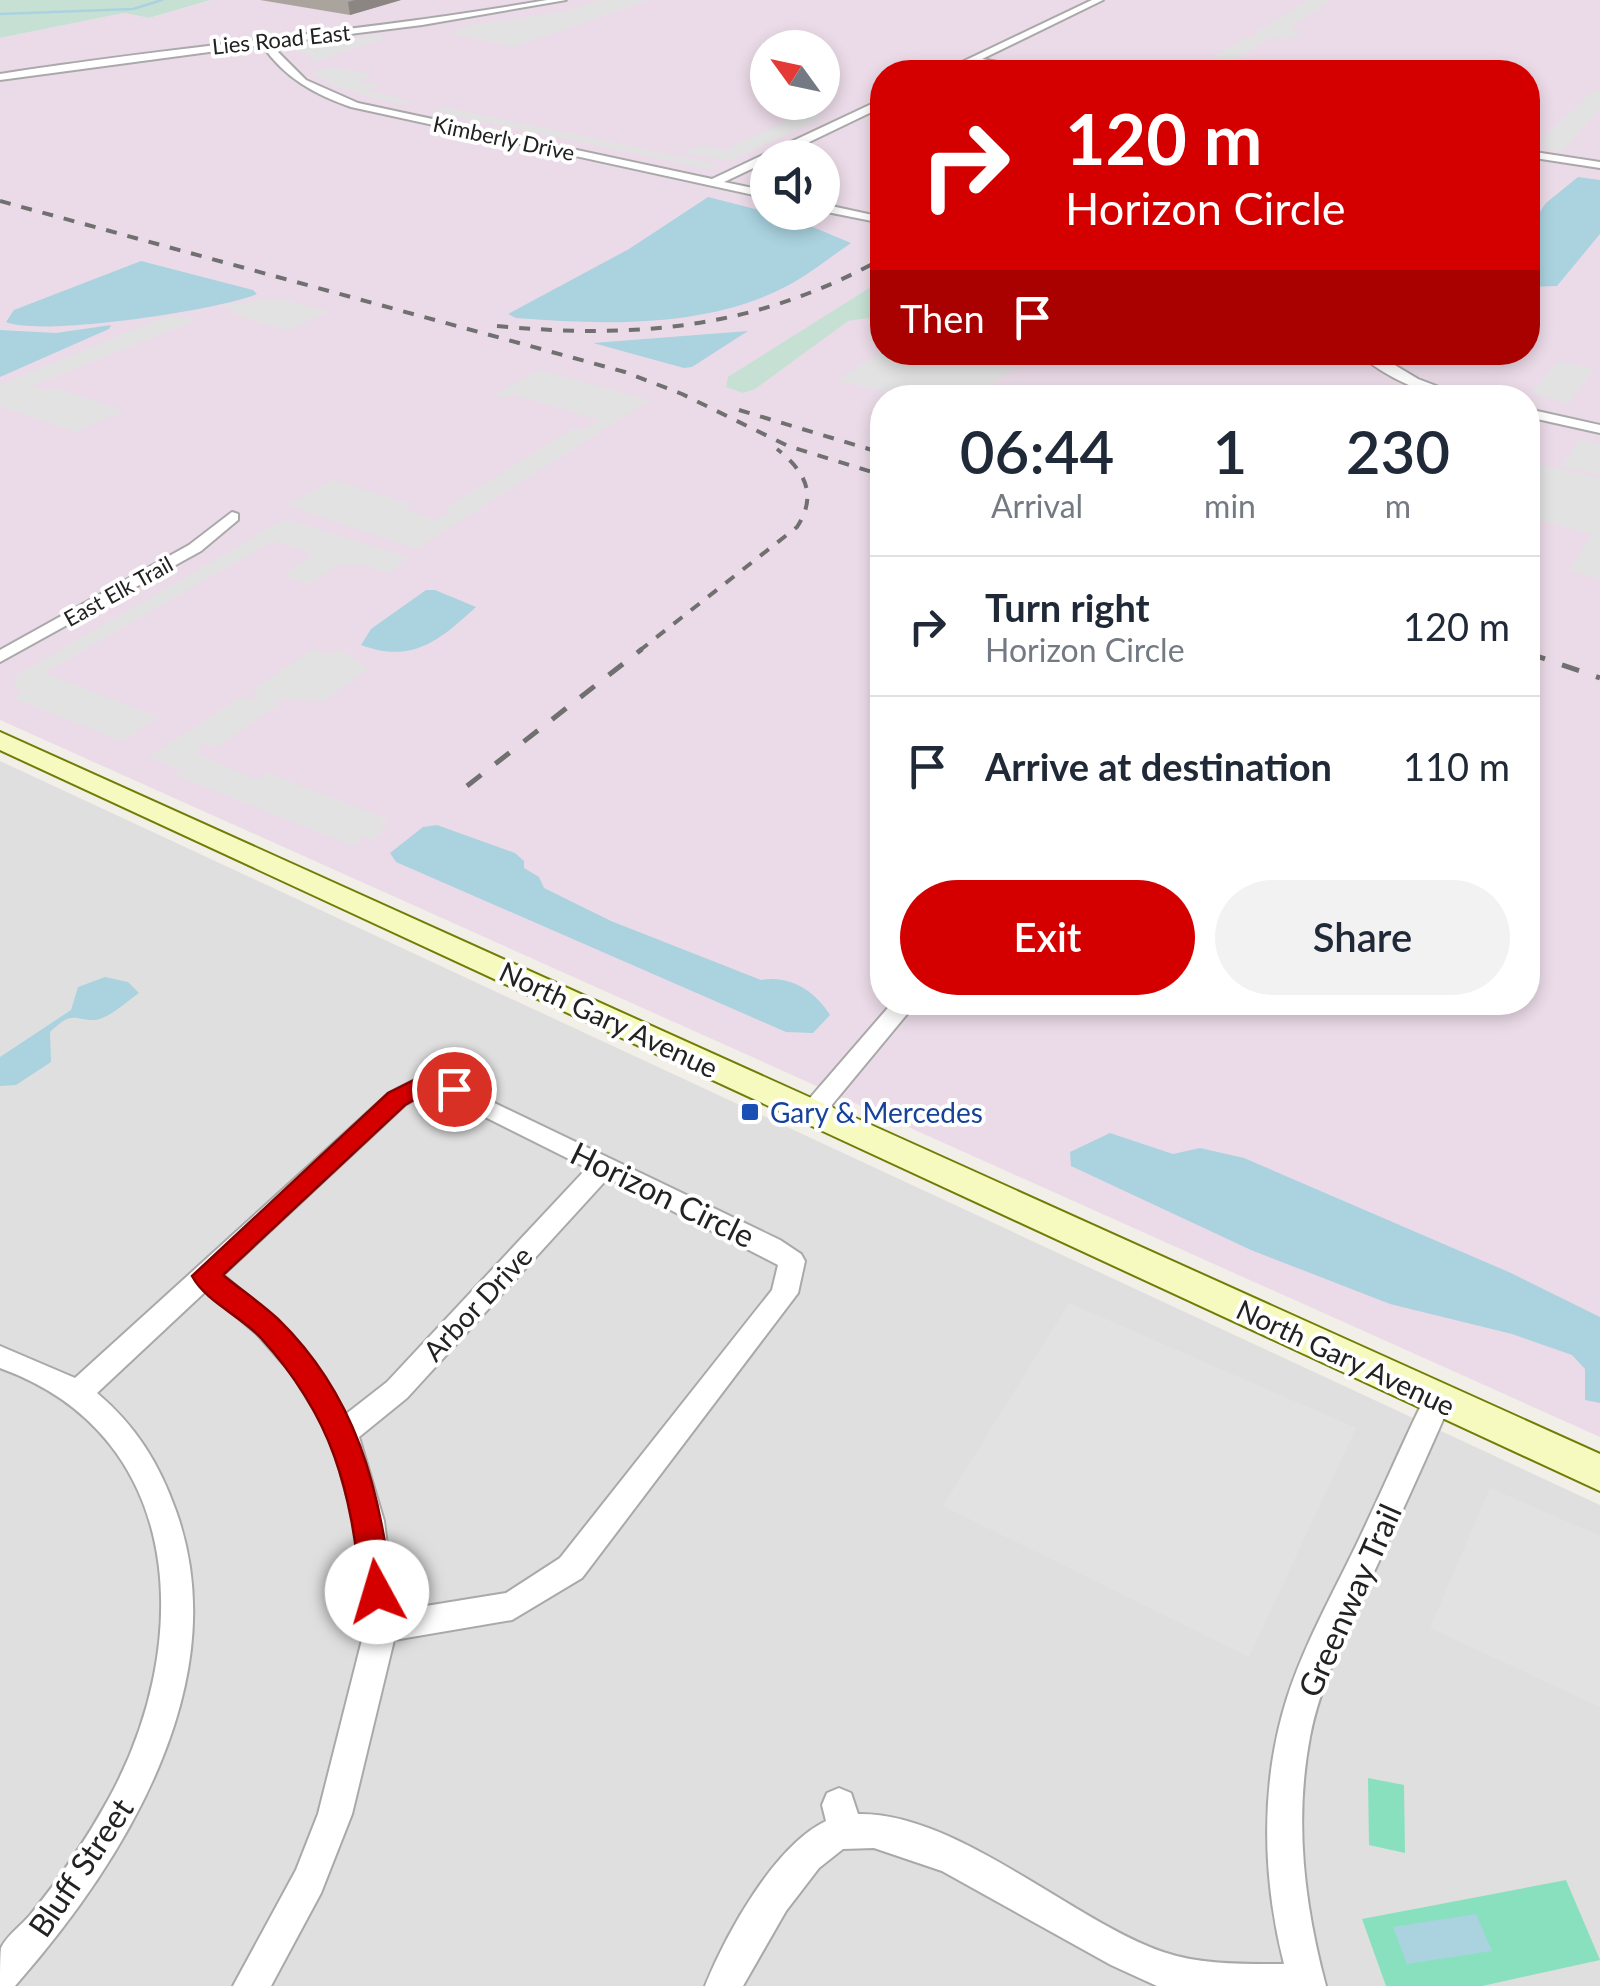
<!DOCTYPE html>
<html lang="en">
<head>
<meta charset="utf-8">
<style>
	:root { --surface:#fff; --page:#f2f2f3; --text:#1f2937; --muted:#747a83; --line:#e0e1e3; --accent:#d40000 }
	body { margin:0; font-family:Lato,sans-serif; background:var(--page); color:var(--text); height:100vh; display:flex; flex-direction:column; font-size:38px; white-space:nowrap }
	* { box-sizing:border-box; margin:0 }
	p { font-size:32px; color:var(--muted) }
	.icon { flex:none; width:55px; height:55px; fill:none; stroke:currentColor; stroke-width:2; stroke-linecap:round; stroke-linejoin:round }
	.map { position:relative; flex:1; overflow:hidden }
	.drawer { position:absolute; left:870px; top:385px; width:670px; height:630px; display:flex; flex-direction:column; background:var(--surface); border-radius:40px; box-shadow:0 5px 15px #0003 }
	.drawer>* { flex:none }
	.hud { position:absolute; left:870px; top:60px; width:670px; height:305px; border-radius:40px; box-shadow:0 5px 15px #0003; background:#d40000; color:#fff; overflow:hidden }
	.needle { width:65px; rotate:303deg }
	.buttons { position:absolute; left:750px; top:30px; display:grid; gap:20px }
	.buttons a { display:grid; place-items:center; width:90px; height:90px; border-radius:50%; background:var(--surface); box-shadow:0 5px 15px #0003; font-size:50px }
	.pin { position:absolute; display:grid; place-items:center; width:85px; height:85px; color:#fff; margin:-42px; border:5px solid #fff; border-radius:50%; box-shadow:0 2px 10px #0007 }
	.me { position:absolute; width:110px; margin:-55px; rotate:354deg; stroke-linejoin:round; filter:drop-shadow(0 0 8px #0008) }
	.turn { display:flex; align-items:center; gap:35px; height:210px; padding:0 30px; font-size:45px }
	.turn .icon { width:130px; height:130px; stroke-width:2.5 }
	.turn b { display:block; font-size:70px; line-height:85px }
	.then { display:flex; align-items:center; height:95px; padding:0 30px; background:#0003; gap:20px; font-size:38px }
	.eta { display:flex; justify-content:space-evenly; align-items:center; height:170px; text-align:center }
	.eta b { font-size:60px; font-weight:600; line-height:70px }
	.primary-button { display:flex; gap:20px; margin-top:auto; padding:20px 30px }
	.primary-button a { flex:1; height:115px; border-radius:60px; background:var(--accent); color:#fff; font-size:40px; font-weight:600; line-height:115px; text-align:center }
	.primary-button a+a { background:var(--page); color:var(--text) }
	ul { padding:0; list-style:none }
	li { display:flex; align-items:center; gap:30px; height:140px; padding:0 30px; border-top:2px solid var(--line) }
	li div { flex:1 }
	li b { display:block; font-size:38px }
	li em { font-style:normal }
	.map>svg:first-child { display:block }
	.residential { fill:#e0dfdf }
	.industrial { fill:#ebdbe8; fill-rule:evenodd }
	.wetland { fill:#c6e0d4 }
	.pitch { fill:#88e0be }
	.parking { fill:#e2e2e2 }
	.water { fill:#aad3df }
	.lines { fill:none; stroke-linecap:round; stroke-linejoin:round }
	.stream { stroke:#aad3df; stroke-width:2.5 }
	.street-casing { stroke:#a9a9a9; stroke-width:4 }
	.secondary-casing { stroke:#707d05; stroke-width:4 }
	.street { fill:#fff; fill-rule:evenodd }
	.secondary { fill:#f7fabf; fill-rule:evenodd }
	.rail-far1 { stroke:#707070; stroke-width:4; stroke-dasharray:11 11; stroke-linecap:butt }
	.rail { stroke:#707070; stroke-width:5; stroke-dasharray:18 18; stroke-linecap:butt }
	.wall { fill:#aba49e }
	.shaded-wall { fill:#8b8681 }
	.route { fill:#d40000; stroke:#8a0000; stroke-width:2.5 }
	.transit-dot { fill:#1a4fb4; stroke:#fff; stroke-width:4 }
	.labels { text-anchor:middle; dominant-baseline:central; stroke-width:8; stroke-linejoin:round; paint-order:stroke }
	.far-street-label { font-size:22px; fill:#222; stroke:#fff }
	.street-label { font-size:28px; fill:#222; stroke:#fff }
	.transit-label { font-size:28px; fill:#164399; stroke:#fff; text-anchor:start }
	.near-street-label { font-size:32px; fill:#222; stroke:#fff }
</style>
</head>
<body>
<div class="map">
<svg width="1600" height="1986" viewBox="0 0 1600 1986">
	<rect width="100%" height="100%" fill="#f2efe9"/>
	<!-- residential -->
	<path class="residential" d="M0,761l1600,744v481h-1600z"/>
	<!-- industrial -->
	<path class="industrial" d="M212,0h1388v1437l-1600,-717v-682l124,-25 25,5zM768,48h54v54h-54zM882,72h646v280h-646zM768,158h54v54h-54zM882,398h646v604h-646z"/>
	<!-- wetland -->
	<path class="wetland" d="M0,0h211l-62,18 -25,-5 -124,25z
		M882,280v36l-34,5 -93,68 -12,4 -17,-6 2,-10z"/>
	<!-- pitch -->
	<path class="pitch" d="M1368,1778l36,7 1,68 -36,-8z
		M1566,1880l34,80 -118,26h-96l-24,-67z"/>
	<!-- parking -->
	<path class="parking" d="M599,0h49l-134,47 -65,-14 24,-8 94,-14z
		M1308,0h24l-43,28 13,3 -12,8 -21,-1 -51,34h-29l57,-35 11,1 -4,-4z
		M376,35l11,3 -73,24 -6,-1 8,-4 -23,-6 31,-10z
		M334,67l39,8 -14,6 23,4 -15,6 45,10 -10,3 -45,-10 3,-1 -23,-6 -26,-15z
		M1594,90l6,1v18l-39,43 -20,-4 6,-6 -7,-1z
		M443,107l277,58 -11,4 -276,-58z
		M802,114l21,4 -93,43 -46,-8 17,-8 28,6 6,-3 -5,-1z
		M277,298l53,14 -43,18 -55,-16 5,-3 -17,-5z
		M166,316l33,3 -167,67 15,5 8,-3 68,23 -47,21 -76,-26v-21z
		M882,351v1l153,1 -61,44h-70l-66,-17z
		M1558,362l36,7 -26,35 -37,-11z
		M539,370l111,30 -234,149 -129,-44 47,-25 78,25 -7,5 31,10 14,-8 -6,-3 128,-80 11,1 20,-13h-14l-76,-23 -8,4 -11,-3z
		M1581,439l19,5v31l-39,-9z
		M1528,462l72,16v101l-31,-8 23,-37 -64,-17z
		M285,519l123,38 -18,17 -23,-8h-30l-28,18 -26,-8 30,-22 -40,-13 -229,132 114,44 -36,24 -110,-43 12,-6 -9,-5 -2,-6 6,-7z
		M313,649l14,5 15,-4 26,19 -45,32 -52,-2 8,5 -63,44 -13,-5 -8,10 62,27 11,-7 121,47 -9,7 5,3 -13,10 -7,-3 -12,9 -177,-71 10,-8 -9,2 -28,-12 92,-60 11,2 8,-5 -8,-4z
		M1069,1303l287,125 -107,229 -306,-151z
		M1490,1488l110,48v171l-170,-79z"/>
	<!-- water -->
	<path class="water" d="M1578,177l22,3v54l-43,52 -29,1v-58l18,-26z
		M708,197l83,21 60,25c-21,14 -41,31 -64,43 -80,42 -183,39 -271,32l-8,-4 121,-65z
		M141,261l112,29 4,4c-38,16 -216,43 -251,28l8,-12z
		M111,325l-2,4 -109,48v-47l56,3z
		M748,331l-56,36 -8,1 -91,-25z
		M426,590h9l41,17c-37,34 -64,57 -115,38l10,-16z
		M437,825l78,28 9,8v7l15,9 5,11 67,33 150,59c29,-5 54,11 69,35l-17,18 -27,-1 -390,-170 -6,-9 33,-26z
		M105,977l23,5 11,11c-10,7 -31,26 -44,27 -23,0 -22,-10 -45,12l1,30 -35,23 -16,1v-29l71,-47 7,-23z
		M1110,1133l63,21 27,-6 44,10 267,115 89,44v86l-15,-3v-31l-13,-14 -60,-21 -122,-30 -139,-54 -180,-84 -1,-14z
		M1476,1914l16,37 -85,13 -14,-37z"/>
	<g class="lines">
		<!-- stream -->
		<path class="stream" d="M0,14l133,-5 29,-9"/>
		<!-- street casing -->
		<g class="street-casing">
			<path id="street" d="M547,0h19l-144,25 -152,19 36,36 52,23 354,76 166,-78 4,-1v7l-106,51h-8v3l-44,21 44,9v7l-417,-91c-37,-13 -66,-29 -89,-62l-262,35v-6c183,-29 364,-42 547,-74z
				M1092,0h11l-121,59 66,13 -75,-9 -20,9h-12z
				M1528,151l72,11v6l-72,-11z
				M822,204l60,13v6l-60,-12z
				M1356,352h17l45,27 50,19c-41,0 -81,-20 -112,-46z
				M1528,409l72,16v8l-72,-16z
				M232,512l6,2v6l-37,31 -201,111v-12l189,-105z
				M893,1002h24l-96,116h-18l-3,-6 3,-6z
				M430,1072l350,168 21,14 4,7 -7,32 -216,285 -70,42 -118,20 -42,174 -31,79 -50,93h-38l63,-116 22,-56 47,-186 -11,-107 -24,-85 -38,-62 -35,-40 -51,-43 -109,102c39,33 62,70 79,118 61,170 -52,351 -161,475h-15c0,-10 0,-29 1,-38 5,-12 22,-24 30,-34 29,-36 55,-74 77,-114 85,-153 81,-364 -108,-432v-22l75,32 314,-285zM431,1090l156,78 -200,214 -41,32c-39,-64 -64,-92 -123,-139l182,-170zM608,1178l170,87 -6,25 -212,268 -54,35 -111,18 -11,-90 -25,-84 48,-39z
				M1438,1387l10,4 4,8c-27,63 -56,126 -85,188 -22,49 -47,97 -57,150 -16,84 -6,167 16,249h-169l-46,-21 -169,-94 -68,-23 -31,1 -24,19 -33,43 -43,75h-38c21,-52 69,-140 121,-165l-4,-16 5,-12 12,-5 12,5 7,21c99,-2 213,106 305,138 38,13 81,12 121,12 -22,-86 -24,-181 3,-266 18,-56 48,-108 73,-161 23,-48 44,-98 68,-146z"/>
		</g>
		<!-- secondary casing -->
		<g class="secondary-casing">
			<path id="secondary" d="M0,732l1600,722v37l-1600,-741z"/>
		</g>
		<!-- street -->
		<use href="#street" class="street"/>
		<!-- secondary -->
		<use href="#secondary" class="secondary"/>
		<!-- rail-far1 -->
		<path class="rail-far1" d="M0,201l625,171 57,22 106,52 94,29
			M497,326c138,13 255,3 379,-64
			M739,410l143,43
			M639,651l158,-124c21,-32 8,-56 -20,-78"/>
		<!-- rail -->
		<path class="rail" d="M1528,653l72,25
			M467,786l175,-137"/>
	</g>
	<!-- wall -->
	<path class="wall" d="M260,0h141l-51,15z"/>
	<!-- shaded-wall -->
	<path class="shaded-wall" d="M355,0h46l-51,15 -2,-13z"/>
	<!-- route -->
	<path class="route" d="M430,1072l33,11 4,6 -13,9 -22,-8 -27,15 -182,170c18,15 38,28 55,44 78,76 102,169 114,273l-4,10 -11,4 -11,-4 -5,-10c-10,-103 -28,-175 -100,-254 -20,-22 -55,-36 -69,-62l196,-183z"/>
	<!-- markers -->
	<rect class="transit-dot" x="740" y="1102" width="20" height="20" rx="5"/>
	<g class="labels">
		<!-- far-street labels -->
		<g class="far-street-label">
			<text transform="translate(281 39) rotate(-6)">Lies Road East</text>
			<text transform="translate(504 138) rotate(12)">Kimberly Drive</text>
			<text transform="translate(118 591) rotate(-29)">East Elk Trail</text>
		</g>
		<!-- street labels -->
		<g class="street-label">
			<text transform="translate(609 1019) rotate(25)">North Gary Avenue</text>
			<text transform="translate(477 1303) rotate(-47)">Arbor Drive</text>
			<text transform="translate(1346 1357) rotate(25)">North Gary Avenue</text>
		</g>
		<!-- transit labels -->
		<g class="transit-label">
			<text x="770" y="1112">Gary &amp; Mercedes</text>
		</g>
		<!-- near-street labels -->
		<g class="near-street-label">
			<text transform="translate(663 1194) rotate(26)">Horizon Circle</text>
			<text transform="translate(1349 1600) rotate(-66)">Greenway Trail</text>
			<text transform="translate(80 1867) rotate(-56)">Bluff Street</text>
		</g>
	</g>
</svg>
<div class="buttons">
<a><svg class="needle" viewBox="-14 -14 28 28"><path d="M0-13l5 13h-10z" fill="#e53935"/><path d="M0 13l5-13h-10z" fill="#747a83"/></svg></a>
<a><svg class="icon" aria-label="sound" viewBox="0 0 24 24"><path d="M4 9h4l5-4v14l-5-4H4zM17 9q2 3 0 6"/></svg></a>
</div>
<div class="pin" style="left:454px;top:1089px;background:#d93025"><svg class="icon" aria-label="arrive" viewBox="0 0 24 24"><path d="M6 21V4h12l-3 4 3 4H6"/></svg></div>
<svg class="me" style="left:377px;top:1592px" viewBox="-20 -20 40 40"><circle r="19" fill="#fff"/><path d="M0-13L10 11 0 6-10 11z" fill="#d40000"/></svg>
<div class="hud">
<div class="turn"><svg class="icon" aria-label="right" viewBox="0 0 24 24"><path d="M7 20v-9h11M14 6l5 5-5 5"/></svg><div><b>120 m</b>Horizon Circle</div></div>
<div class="then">Then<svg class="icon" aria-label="arrive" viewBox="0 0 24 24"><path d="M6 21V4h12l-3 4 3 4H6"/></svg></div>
</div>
<section class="drawer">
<div class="eta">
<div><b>06:44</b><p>Arrival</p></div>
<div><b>1</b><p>min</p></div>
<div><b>230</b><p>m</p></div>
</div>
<ul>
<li><svg class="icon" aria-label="right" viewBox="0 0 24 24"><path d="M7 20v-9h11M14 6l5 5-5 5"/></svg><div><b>Turn right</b><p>Horizon Circle</p></div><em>120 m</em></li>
<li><svg class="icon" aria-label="arrive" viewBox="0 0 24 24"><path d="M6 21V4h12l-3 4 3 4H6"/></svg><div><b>Arrive at destination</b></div><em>110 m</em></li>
</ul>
<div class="primary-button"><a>Exit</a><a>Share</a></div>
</section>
</div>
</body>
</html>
